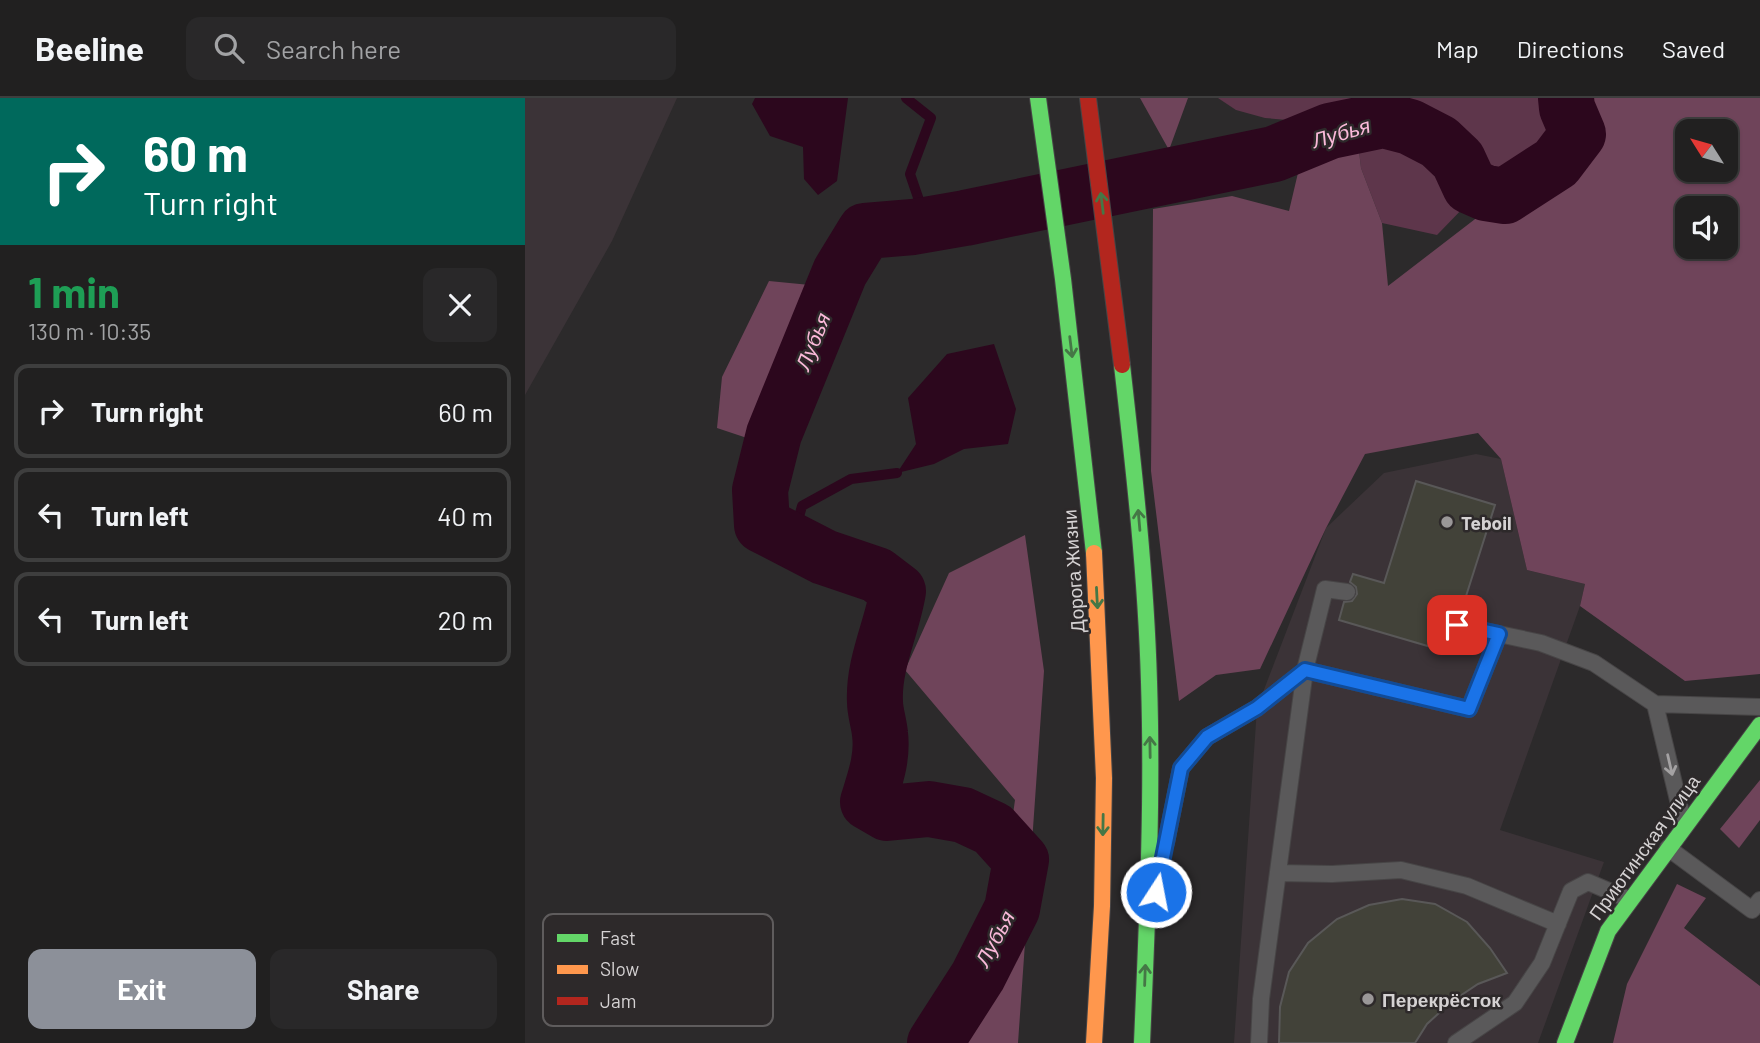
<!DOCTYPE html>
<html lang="en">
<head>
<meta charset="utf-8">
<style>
	:root { --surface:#212020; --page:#292829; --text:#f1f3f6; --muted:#a2a3a5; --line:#3e3e3e; --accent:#8c9099 }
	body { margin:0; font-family:Barlow,sans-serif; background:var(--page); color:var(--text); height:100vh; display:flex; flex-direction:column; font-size:26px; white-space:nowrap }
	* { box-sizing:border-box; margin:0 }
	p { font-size:23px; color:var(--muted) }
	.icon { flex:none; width:38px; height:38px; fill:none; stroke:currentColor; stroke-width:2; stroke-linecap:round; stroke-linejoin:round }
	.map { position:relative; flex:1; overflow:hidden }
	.panel { display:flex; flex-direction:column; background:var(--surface); width:525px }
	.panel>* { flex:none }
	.top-card { background:#00695c; color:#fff; overflow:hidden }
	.needle { width:46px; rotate:307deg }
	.tools { position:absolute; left:1150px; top:21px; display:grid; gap:14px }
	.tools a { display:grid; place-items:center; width:63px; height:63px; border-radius:14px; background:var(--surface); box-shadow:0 2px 5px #0004,0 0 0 2px var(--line); font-size:35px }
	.pin { position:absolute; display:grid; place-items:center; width:60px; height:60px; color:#fff; margin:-30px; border-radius:14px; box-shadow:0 4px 10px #0006 }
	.me { position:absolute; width:77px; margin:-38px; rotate:11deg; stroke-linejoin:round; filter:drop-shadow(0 0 5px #0008) }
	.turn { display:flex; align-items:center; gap:24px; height:147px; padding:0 28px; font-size:32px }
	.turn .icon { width:91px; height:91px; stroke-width:2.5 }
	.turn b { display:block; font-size:49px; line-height:60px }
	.round { display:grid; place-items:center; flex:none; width:74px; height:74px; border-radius:14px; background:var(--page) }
	.summary { display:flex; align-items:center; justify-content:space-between; height:119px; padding:0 28px }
	h1 { font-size:42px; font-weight:700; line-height:52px; color:#1e9e55 }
	.cta { display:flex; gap:14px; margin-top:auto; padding:14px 28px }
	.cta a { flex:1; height:80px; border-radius:14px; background:var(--accent); color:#fff; font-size:28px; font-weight:700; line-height:80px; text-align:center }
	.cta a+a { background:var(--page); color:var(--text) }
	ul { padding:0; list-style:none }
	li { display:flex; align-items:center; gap:21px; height:94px; margin:0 14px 10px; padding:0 14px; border:4px solid var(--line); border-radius:14px }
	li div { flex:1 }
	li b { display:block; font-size:26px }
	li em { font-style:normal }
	header { display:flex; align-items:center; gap:42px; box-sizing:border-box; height:98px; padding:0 35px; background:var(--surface); border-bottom:2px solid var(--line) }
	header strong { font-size:33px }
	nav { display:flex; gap:38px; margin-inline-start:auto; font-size:24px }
	.search { width:490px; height:63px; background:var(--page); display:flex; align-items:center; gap:18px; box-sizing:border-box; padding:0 24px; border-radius:14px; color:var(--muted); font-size:26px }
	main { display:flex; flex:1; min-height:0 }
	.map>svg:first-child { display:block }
	.built { fill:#3b3337 }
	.green { fill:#5e364b }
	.forest { fill:#6f445a; fill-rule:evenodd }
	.water { fill:#2c071d }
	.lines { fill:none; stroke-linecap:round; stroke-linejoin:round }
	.stream { stroke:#2c071d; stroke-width:10 }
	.river { stroke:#2c071d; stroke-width:56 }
	.building { fill:#424239; stroke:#595858; stroke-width:2 }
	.lane-casing { stroke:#474546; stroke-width:18 }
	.fast-casing { stroke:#474546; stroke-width:18 }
	.slow-casing { stroke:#474546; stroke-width:18 }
	.jam-casing { stroke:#474546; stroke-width:18 }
	.lane { stroke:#5a595a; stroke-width:16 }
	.fast { stroke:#63d668; stroke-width:16 }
	.slow { stroke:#ff974d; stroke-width:16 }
	.jam { stroke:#b3261e; stroke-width:16 }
	.oneway { stroke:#457746 }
	.oneway2 { stroke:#a4a2a3 }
	.route-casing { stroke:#114b97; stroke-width:18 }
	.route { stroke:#1a73e8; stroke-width:12 }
	.poi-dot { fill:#9a9798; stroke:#2d292a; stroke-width:2.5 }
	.labels { text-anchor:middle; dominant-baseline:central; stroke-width:5; stroke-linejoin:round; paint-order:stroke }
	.poi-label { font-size:19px; font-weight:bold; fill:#d5d2d3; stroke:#2d292a; text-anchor:start }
	.street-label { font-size:19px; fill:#d5d2d3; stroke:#2d292a }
	.water-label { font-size:21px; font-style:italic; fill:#fab9d9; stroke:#2d292a }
	.key { fill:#2d292a; stroke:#5f5c5d; stroke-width:2 }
	.key-label { font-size:19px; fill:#d5d2d3 }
</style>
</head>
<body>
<header>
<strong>Beeline</strong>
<div class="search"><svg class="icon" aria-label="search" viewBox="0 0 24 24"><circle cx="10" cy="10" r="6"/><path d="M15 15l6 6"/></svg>Search here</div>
<nav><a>Map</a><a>Directions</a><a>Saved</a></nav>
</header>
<main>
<section class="panel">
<div class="top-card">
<div class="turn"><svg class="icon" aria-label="right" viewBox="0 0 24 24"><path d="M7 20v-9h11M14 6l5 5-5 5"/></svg><div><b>60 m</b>Turn right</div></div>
</div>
<div class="summary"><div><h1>1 min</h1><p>130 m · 10:35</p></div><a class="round"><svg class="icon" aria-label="close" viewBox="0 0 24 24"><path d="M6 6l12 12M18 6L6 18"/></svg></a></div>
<ul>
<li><svg class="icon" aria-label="right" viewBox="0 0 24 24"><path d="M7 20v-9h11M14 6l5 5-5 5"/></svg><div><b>Turn right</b></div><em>60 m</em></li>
<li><svg class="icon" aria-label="left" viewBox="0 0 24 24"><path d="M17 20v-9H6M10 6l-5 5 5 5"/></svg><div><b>Turn left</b></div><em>40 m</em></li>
<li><svg class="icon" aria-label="left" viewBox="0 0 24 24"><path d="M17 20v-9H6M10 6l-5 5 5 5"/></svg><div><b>Turn left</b></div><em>20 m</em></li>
</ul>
<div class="cta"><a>Exit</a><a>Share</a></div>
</section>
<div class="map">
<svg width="1235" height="945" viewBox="0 0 1235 945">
	<rect width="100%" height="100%" fill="#2c2a2b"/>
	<!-- built -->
	<path class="built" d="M0,0h152l-65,143 -87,154z
		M951,356l25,5 26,111 58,14 -5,22 -80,224 104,32 -66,181h-304l23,-335 69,-180 58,-55z"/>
	<!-- green -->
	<path class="green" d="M693,0h348l1,10 11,26 -22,29 -51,33 -37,7 -31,32 -55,-12 -21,-55 -5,-42 -91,-8 -29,-8z"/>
	<!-- forest -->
	<path class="forest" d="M615,0h48l-19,52z
		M1041,0h194v576l-75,7 -105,-75 5,-22 -58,-14 -26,-111 -23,-26 -113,21 -39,74 -66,141 -44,6 -37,26 -28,-230 2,-262 79,-13 57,15 21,-89 46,4 5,42 21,55 6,63 117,-90 51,-33 22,-29 -11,-26zM1162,33h38v39h-38zM1162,110h38v39h-38z
		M244,183l41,4 -57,155 -36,-12 5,-51z
		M500,437l19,136 -26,372h-73l57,-151 13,-92 -110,-130 44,-97z
		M1235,682v40l-21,28 -19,-19z
		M1152,786l29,14 -22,30 76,58v57h-147l14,-59z"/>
	<!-- water -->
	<path class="water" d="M230,0h93l-11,83 -19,14 -14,-16 -1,-32 -33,-11 -18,-32z
		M469,246l22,65 -8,35 -44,5 -30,15 -37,9 19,-29 -8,-46 39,-44z"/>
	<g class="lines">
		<!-- stream -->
		<path class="stream" d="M381,0l25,20 -21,56 11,32 -8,21
			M237,427l35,-1 5,-18 49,-27 46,-6"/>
		<!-- river -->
		<path class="river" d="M410,945l43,-67 34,-67 9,-49 -28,-31 -30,-14 -34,-6 -42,4 -19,-11c7,-23 15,-44 12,-68 -1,-11 -5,-22 -5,-32 -2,-38 17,-74 23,-111l-21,-16 -53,-18 -62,-32 -2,-35 14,-56 66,-162 25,-41 48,-4 52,-9 309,-64 56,-23 53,-11 27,7 29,15 19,18 12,26 16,7 19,3 51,-33 22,-29 -11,-26 -1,-10"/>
	</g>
	<!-- building -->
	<path class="building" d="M891,383l79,24 -35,110h-7l-6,7v7l7,6 -6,17 -109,-32 5,-18 8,-1 5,-7 -1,-7 -6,-5 3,-8 31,9z
		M877,801l33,5 32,18 23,26 17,25 -29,11 -27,18 -24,22 -12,19h-136l1,-36 9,-35 19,-29 29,-24 32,-14z"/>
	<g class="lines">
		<!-- lane casing -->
		<g class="lane-casing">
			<path id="lane" d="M932,527l42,9
				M780,572l164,39 30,-75 42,9 53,20 61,41 105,3
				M1130,606l28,117
				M641,745l15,-75 26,-31 50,-29 48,-38
				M1143,750l84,62 8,-10
				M753,775l54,1 69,-4 66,16 91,38
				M734,945l2,-44 44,-329 20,-81 22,3
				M931,945l59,-40 27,-40 29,-72 17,-9 42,18"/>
		</g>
		<!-- fast casing -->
		<g class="fast-casing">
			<path id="fast" d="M513,0l25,181 31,274
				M597,267c12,105 24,211 27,317 4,121 -2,241 -7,361
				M1040,945l43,-112 152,-206"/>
		</g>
		<!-- slow casing -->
		<g class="slow-casing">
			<path id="slow" d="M569,945l8,-137 2,-128 -10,-225"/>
		</g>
		<!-- jam casing -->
		<g class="jam-casing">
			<path id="jam" d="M563,0l34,267"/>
		</g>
		<!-- lane -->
		<use href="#lane" class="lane"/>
		<!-- fast -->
		<use href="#fast" class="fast"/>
		<!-- slow -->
		<use href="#slow" class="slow"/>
		<!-- jam -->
		<use href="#jam" class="jam"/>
	</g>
	<!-- one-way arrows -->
	<defs><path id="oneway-shaft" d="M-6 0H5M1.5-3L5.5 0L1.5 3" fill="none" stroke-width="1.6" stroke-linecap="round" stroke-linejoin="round" transform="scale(1.75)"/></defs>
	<g class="oneway">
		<use href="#oneway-shaft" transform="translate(577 105) rotate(-97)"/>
		<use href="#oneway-shaft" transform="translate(546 249) rotate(83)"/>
		<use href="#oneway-shaft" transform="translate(614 422) rotate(-95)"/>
		<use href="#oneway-shaft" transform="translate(572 500) rotate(87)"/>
		<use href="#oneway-shaft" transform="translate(625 649) rotate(-91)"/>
		<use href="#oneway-shaft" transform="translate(578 727) rotate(91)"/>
		<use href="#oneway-shaft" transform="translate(620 877) rotate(-88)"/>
	</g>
	<use class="oneway2" href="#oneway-shaft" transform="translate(1145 667) rotate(77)"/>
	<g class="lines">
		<!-- route casing -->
		<g class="route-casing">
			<path id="route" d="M631,794l25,-124 26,-31 50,-29 48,-38 164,39 30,-75 -42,-9"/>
		</g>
		<!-- route -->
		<use href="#route" class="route"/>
	</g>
	<!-- markers -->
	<g class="poi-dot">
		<circle cx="922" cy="424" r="7"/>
		<circle cx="843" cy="901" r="7"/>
	</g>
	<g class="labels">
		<!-- poi labels -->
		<g class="poi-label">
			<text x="936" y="424">Teboil</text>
			<text x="857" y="901">Перекрёсток</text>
		</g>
		<!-- street labels -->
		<g class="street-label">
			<text transform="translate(548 473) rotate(-94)">Дорога Жизни</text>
			<text transform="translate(1119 749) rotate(-54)">Приютинская улица</text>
		</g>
		<!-- water labels -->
		<g class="water-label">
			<text transform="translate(816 34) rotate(-16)">Лубья</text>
			<text transform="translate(287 243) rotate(-68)">Лубья</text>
			<text transform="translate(469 840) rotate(-62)">Лубья</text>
		</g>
	</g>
	<!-- legend -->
	<rect x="18" y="816" width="230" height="112" rx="10" class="key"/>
	<rect x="32" y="836" width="31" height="8" fill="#63d668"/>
	<rect x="32" y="867" width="31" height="9" fill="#ff974d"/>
	<rect x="32" y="899" width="31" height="8" fill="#b3261e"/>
	<g class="key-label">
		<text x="75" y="847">Fast</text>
		<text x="75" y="878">Slow</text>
		<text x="75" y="910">Jam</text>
	</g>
</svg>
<div class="tools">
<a><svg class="needle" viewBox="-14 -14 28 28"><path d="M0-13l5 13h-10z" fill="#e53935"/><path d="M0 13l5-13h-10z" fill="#a2a3a5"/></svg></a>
<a><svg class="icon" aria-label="sound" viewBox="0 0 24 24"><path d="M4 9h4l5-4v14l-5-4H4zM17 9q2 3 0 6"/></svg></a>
</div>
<div class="pin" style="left:932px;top:527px;background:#d93025"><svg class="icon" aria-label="arrive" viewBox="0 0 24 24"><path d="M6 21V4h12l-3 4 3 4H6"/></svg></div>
<svg class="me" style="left:631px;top:794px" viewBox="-20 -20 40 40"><circle r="17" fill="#1a73e8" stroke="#fff" stroke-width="3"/><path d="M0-11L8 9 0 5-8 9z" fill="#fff"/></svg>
</div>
</main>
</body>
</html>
